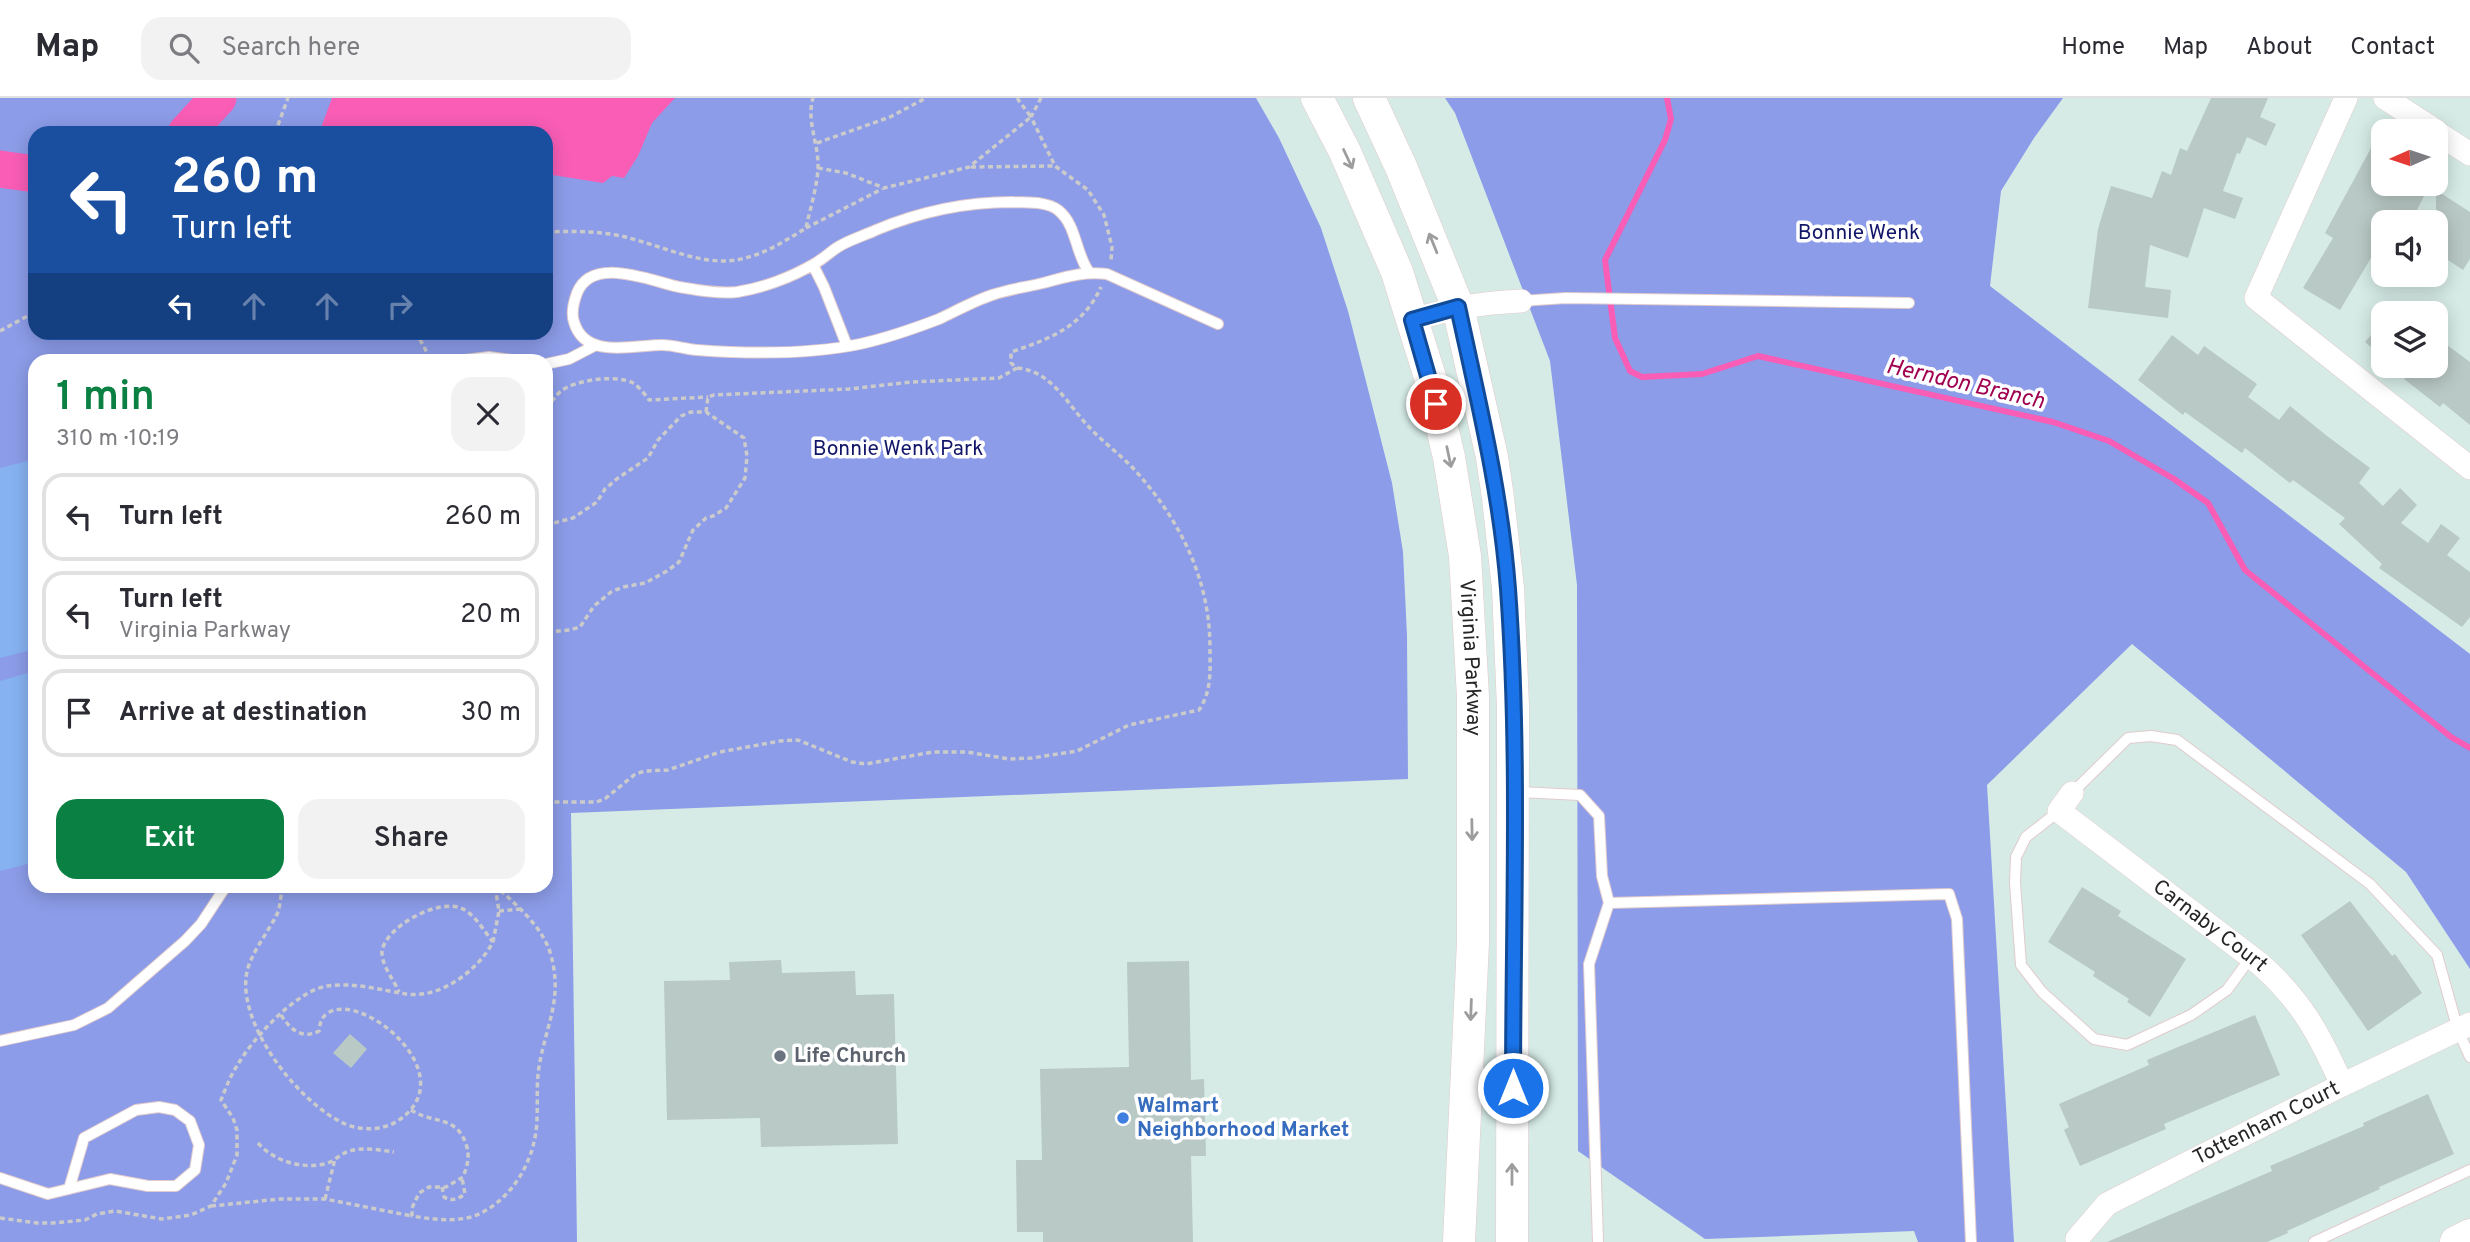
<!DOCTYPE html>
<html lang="en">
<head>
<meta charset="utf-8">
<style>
	:root { --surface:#fff; --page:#f2f2f3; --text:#2b2b33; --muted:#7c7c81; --line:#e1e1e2; --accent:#0b8043 }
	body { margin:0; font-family:Overpass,sans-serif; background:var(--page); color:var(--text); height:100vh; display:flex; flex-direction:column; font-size:26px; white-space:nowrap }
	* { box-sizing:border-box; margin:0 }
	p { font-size:23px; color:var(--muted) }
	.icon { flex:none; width:38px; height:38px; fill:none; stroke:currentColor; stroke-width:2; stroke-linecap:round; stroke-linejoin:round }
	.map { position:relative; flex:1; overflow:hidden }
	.details { position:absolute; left:28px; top:256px; width:525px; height:539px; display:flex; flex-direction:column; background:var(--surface); border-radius:21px; box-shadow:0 4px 18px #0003 }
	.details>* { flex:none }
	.top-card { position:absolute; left:28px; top:28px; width:525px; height:214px; border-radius:21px; box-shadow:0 4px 18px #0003; background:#1a4fa0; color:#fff; overflow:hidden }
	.needle { width:46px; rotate:267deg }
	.controls { position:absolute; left:2371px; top:21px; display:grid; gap:14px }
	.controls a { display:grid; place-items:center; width:77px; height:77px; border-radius:14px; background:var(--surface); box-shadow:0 4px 18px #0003; font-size:35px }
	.pin { position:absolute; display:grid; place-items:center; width:60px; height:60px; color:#fff; margin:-30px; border:4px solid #fff; border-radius:50%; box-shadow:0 2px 7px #0007 }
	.me { position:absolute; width:77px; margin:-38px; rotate:0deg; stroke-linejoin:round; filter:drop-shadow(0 0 5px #0008) }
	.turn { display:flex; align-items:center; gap:24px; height:147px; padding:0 28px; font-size:32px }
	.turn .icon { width:91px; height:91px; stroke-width:2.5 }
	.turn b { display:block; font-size:49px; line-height:60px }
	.lanes { display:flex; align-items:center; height:66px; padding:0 28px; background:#0003; justify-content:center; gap:35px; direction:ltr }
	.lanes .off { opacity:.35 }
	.round { display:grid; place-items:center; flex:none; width:74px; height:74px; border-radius:21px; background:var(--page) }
	.summary { display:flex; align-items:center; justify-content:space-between; height:119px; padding:0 28px }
	h1 { font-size:42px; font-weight:600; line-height:52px; color:var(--accent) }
	.action { display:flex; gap:14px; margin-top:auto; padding:14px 28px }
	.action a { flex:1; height:80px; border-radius:21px; background:var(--accent); color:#fff; font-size:28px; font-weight:600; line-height:80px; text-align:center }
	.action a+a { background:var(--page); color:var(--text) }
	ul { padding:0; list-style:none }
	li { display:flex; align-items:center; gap:21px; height:88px; margin:0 14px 10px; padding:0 14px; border:4px solid var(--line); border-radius:21px }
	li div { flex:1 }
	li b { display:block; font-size:26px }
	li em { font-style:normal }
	header { display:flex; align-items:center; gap:42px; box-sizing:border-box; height:98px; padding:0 35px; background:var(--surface); border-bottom:2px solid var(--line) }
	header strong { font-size:33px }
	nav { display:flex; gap:38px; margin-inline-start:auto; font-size:24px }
	.search { width:490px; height:63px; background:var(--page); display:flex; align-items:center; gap:18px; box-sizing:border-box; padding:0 24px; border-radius:21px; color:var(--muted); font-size:26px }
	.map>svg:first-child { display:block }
	.green { fill:#8c9ce8; fill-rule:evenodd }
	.pitch { fill:#86b2f1 }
	.water { fill:#f95db6 }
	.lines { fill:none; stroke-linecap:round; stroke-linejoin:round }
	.stream { stroke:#f95db6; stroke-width:6 }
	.river { stroke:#f95db6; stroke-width:37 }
	.building { fill:#b9c9c5 }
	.lane-casing { stroke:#e2cbcc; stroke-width:12 }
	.street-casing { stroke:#e2cbcc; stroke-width:24 }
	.secondary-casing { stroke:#e2cbcc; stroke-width:33 }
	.path { stroke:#cbcbcb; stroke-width:3.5; stroke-dasharray:5 3.5; stroke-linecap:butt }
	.lane { stroke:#fff; stroke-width:10 }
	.street { stroke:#fff; stroke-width:23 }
	.secondary { stroke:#fff; stroke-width:32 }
	.oneway { stroke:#9d9d9d }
	.route-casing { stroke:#114b97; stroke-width:18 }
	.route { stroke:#1a73e8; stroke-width:12 }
	.worship-dot { fill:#6b7280; stroke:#fff; stroke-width:2.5 }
	.shop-dot { fill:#3f7fe0; stroke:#fff; stroke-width:2.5 }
	.labels { text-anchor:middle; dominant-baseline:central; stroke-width:7; stroke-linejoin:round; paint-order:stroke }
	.park-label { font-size:21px; fill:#121668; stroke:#fff }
	.street-label { font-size:21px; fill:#262626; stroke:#fff }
	.worship-label { font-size:21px; font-weight:bold; fill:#5b616d; stroke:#fff; text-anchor:start }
	.shop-label { font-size:21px; font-weight:bold; fill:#366cbe; stroke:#fff; text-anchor:start }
	.water-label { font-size:23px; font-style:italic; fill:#a0014f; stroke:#fff }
</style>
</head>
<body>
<header>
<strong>Map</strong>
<div class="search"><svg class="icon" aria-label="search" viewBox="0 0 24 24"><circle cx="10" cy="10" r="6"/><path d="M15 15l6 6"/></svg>Search here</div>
<nav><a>Home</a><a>Map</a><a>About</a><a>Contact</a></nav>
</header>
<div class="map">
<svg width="2470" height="1144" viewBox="0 0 2470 1144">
	<rect width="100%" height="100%" fill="#d6ebe6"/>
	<!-- green -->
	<path class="green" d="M0,0h1256l23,40 42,90 27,83 44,172 11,69 4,84 1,143 -837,34 6,429h-577zM35,35h511v199h-511zM35,262h511v526h-511z
		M1445,0h618l-29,40 -33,53 -11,95 480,368v315l-64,-97 -274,-228 -145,141 27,457h-96l-4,-11 -209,8 -127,-88 -1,-566 -27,-224 -95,-248z"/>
	<!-- pitch -->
	<path class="pitch" d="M35,361v190l-35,9v-190z
		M35,573v191l-35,9v-190z"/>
	<!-- water -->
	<path class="water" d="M332,0h343l-23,25 -14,33 -14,22 -12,-2 -9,7 -57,-9v-41h-227z"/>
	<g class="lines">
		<!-- stream -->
		<path class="stream" d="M1667,0l4,21 -6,21 -60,120 10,78 15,33 12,6 60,-3 56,-18 295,66 56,19 65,38 34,24 37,67 206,167 19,11"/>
		<!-- river -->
		<path class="river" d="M186,35l32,-35
			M0,71l35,5"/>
	</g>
	<!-- building -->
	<path class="building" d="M2211,0h57l-8,19 16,7 -10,22 -19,-9 -7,17 -3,-1 -14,38 20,7 -8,21 -31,-11 -16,50 -38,-13 -5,42 26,3 -3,28 -80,-10 10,-79 13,-43 41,12 10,-27 9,4 9,-27 7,3z
		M2384,26v60h46l-17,34 -15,-8 -7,12h-7v14l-44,74 -37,-22 30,-50 -8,-5z
		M2436,92l34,22v47l-7,11 -27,-18z
		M2384,222v38l-19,-16z
		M2172,237l26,20 6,-9 53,38 -9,13 31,23 11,-14 37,30 43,32 -11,15 24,23 17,-18 17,17 -16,18 27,20 13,-19 19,14 -13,17 23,17v45l-8,10 -83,-59 3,-4 -43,-40 6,-6 -52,-38 -3,3 -45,-35 -3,5 -57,-41 -2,3 -45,-35z
		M2436,239l34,25v63l-27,-22 -3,4 -36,-28 2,-2 -13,-11h43z
		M2082,789l39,24 -3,5 68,43 -36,58 -23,-15 2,-3 -36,-23 2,-4 -47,-30z
		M2350,803l42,55 3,-2 27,39 -54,38 -67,-96z
		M781,862l1,13 73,-2 1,24 38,-1 4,150 -137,3 -1,-29 -93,2 -3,-139 66,-1 -1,-18z
		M1189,863l2,119 13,-1 2,77h-15l2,86h-150v-10h-26l-1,-72h26l-2,-91 89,-2 -2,-105z
		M2255,917l25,60 -116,49 2,5 -86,37 -16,-36 5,-3 -10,-23 90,-39 -2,-5z
		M350,936l17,15 -16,19 -18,-15z
		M2428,996l26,60 -75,33 1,2 -93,42 1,2 -21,9h-160l165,-71 -2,-5 94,-40 -1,-3z"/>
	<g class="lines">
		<!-- lane casing -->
		<g class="lane-casing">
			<path id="lane" d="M813,167l11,22 23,59
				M1089,174c-14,-19 -12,-47 -31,-62 -12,-9 -31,-7 -46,-8 -47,0 -93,10 -136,28 -13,6 -27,10 -38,17 -8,5 -15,12 -24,17 -22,13 -51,24 -77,28 -19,2 -40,-2 -58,-5 -28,-6 -87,-32 -102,6 -3,8 -6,20 -3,29 11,38 60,23 88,23 12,0 23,4 35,5 54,4 110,5 163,-6 27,-6 53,-15 79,-25 17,-8 35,-18 53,-24 17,-6 35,-8 51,-12 23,-6 41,-12 64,-9l111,50
				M1521,203l45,-3 343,5
				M465,262l24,-3 22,3
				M546,266l23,-5 27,-14
				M1517,694l63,3 19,21 3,60 7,27 340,-9 8,25 14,323
				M2072,695l56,-55 23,-2 26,4 193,144 67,71 21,75 12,27
				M2059,713l-33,26 -10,20 -1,26 6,82 21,27 52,47 33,6 64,-30 36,-25 24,-33
				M0,943l74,-16 34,-17 77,-67 16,-17 25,-38
				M0,1080l48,16 62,-15 38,7h28l19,-16 4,-25 -9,-24 -15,-11 -16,-3 -23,3 -52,28 -15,51
				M1598,1144l-9,-278 20,-61
				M2314,1144l156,-72"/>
		</g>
		<!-- street casing -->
		<g class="street-casing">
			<g id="street">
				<path d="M2346,0l-90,200 214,170"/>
				<path d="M2385,0l51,33"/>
				<path d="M2436,34l34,22"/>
				<path d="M1412,222c41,-12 66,-17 109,-19"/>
				<path id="s1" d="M2072,695l-13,18 201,153c41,36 60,71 82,121"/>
				<path id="s2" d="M2078,1144l-1,-3 30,-35 235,-119 128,-61"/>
			</g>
		</g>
		<!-- secondary casing -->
		<g class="secondary-casing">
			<g id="secondary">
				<path id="s3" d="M1317,0l28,54 52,120 33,105 19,80 16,99 8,141v245l-14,300"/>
				<path d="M1369,0l32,69 57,140 34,150 6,41 10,90 5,119 -1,535"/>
				<path d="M2456,1144l14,-7"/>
			</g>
		</g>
		<!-- path -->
		<path class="path" d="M1041,0l-10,19 24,49 33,24 16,25 8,32 -1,13
			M275,35l13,-35
			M817,45l73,-26 36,-19
			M971,69l83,-1
			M818,70l28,5 38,15 37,-9 48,-12 62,-50 -14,-19
			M806,130l76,-39
			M546,134c24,-1 47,-1 70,3 37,7 74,27 111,26 30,-2 55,-18 79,-33 4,-19 11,-40 12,-60 1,-24 -12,-47 -5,-70
			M0,233l35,-19
			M416,234l15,28
			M546,310c5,-5 10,-13 15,-17 14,-11 56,-17 72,-8 6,4 12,11 16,17l59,-3
			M706,314l2,-15 6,-2 135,-6 62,-7 88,-4 18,-10 -6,-5v-11c38,-13 72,-25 90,-65
			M546,427l27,-7 24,-16 8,-13 13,-11 30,-20 10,-18 23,-24 10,-4h15l38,26 3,18 -2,22 -19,30 -13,8 -7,2 -13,12 -14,32 -12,9 -22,12 -22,4 -12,5 -17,14 -14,21 -10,3 -24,2
			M546,704h51l9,-4 28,-23 10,-4 24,-1 52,-18 60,-11 18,-1 54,22 14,2 67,-12h34l42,7 23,-1 45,-7 52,-26 70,-15c13,-19 11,-40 11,-62 0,-70 -31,-130 -78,-181 -14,-14 -30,-26 -43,-40 -22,-23 -37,-56 -72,-59
			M499,813l21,-2
			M493,844l6,-31 -4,-25
			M281,917c9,14 21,25 38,16 1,-7 2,-14 9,-18 34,-23 137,62 71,107 -16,11 -39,11 -56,3 -44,-21 -102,-94 -97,-145 2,-22 20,-42 30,-62 5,-8 4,-21 7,-30
			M411,1012c22,14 45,5 55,34 4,12 2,20 -3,33l-17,10h-17l-10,6 -7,15v8c18,3 40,6 59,1 32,-10 56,-43 63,-75 6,-24 1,-50 5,-75 7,-43 25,-69 11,-115 -9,-27 -34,-47 -54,-66
			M258,1045c16,18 42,26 66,21 10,-2 16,-10 25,-13 14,-4 31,-1 45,1
			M442,1089l2,10c8,5 14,2 21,-3l-3,-16
			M325,1101l10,-40
			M211,1108l69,-7h45l87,17
			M0,1120l37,5h16l32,-3 12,-6 18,-3 47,8 29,-4 20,-9 15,-23 11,-28v-25l-4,-12 -12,-18c5,-12 9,-24 16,-34 15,-27 59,-75 90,-80 26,-4 54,4 79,8 35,5 72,-24 87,-52 -9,-11 -17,-26 -30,-33 -23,-12 -77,17 -81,42 -1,14 12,29 17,41"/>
		<!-- lane -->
		<use href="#lane" class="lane"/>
		<!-- street -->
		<use href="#street" class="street"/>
		<!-- secondary -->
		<use href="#secondary" class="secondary"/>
	</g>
	<!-- one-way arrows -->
	<defs><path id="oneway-shaft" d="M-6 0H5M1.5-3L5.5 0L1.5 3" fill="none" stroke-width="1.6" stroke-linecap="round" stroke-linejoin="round" transform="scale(1.75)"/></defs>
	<g class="oneway">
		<use href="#oneway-shaft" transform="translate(1348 61) rotate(65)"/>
		<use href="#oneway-shaft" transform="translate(1433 145) rotate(-112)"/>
		<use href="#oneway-shaft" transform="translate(1449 359) rotate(78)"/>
		<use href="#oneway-shaft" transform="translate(1472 732) rotate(89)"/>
		<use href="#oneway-shaft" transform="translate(1471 912) rotate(92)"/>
		<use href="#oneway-shaft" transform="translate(1512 1076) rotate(-90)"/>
	</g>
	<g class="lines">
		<!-- route casing -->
		<g class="route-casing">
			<path id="route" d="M1436,306l-24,-84 46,-13c20,93 43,186 50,282 12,165 5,333 5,499"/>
		</g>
		<!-- route -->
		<use href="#route" class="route"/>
	</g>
	<!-- markers -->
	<circle class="worship-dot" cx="780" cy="958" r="7"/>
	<circle class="shop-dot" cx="1123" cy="1020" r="7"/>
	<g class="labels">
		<!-- park labels -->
		<g class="park-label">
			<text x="1859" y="135">Bonnie Wenk</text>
			<text x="898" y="351">Bonnie Wenk Park</text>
		</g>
		<!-- street labels -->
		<g class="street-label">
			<text stroke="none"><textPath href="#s3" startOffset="586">Virginia Parkway</textPath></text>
			<text stroke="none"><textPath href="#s1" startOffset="212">Carnaby Court</textPath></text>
			<text stroke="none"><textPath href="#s2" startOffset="228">Tottenham Court</textPath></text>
		</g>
		<!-- worship labels -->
		<g class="worship-label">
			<text x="794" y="958">Life Church</text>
		</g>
		<!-- shop labels -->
		<g class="shop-label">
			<text x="1137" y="1008">Walmart<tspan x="1137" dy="24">Neighborhood Market</tspan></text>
		</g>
		<!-- water labels -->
		<g class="water-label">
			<text transform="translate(1965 287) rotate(13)">Herndon Branch</text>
		</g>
	</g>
</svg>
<div class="controls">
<a><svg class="needle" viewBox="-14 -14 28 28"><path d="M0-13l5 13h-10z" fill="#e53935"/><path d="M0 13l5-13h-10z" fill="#7c7c81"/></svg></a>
<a><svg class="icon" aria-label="sound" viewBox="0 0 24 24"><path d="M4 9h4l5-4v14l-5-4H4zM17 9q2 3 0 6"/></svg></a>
<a><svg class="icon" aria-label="layers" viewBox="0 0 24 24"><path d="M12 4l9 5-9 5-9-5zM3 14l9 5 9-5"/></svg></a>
</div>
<div class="pin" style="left:1436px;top:306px;background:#d93025"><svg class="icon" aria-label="arrive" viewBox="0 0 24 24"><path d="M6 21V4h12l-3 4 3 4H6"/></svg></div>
<svg class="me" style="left:1513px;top:990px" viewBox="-20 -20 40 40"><circle r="17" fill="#1a73e8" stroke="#fff" stroke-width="3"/><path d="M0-11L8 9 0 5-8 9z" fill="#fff"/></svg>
<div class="top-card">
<div class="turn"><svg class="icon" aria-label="left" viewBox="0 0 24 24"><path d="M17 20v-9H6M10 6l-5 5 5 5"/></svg><div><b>260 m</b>Turn left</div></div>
<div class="lanes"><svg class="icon" aria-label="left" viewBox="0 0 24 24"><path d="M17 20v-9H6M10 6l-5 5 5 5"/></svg><svg class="icon off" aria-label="ahead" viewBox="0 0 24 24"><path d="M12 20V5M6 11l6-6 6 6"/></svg><svg class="icon off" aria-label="ahead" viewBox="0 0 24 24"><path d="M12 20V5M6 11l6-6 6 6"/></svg><svg class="icon off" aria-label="right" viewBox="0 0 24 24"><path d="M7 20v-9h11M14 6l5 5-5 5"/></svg></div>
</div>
<section class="details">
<div class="summary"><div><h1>1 min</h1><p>310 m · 10:19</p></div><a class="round"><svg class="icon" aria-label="close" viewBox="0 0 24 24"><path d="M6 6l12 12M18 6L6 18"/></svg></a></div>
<ul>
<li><svg class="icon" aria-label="left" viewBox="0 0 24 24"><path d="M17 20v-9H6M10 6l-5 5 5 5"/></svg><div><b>Turn left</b></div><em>260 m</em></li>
<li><svg class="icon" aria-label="left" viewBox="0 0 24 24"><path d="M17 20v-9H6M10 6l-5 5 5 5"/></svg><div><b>Turn left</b><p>Virginia Parkway</p></div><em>20 m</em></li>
<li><svg class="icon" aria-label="arrive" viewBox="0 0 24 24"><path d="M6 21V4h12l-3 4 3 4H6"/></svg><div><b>Arrive at destination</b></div><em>30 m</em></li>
</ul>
<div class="action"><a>Exit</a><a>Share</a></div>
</section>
</div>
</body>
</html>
